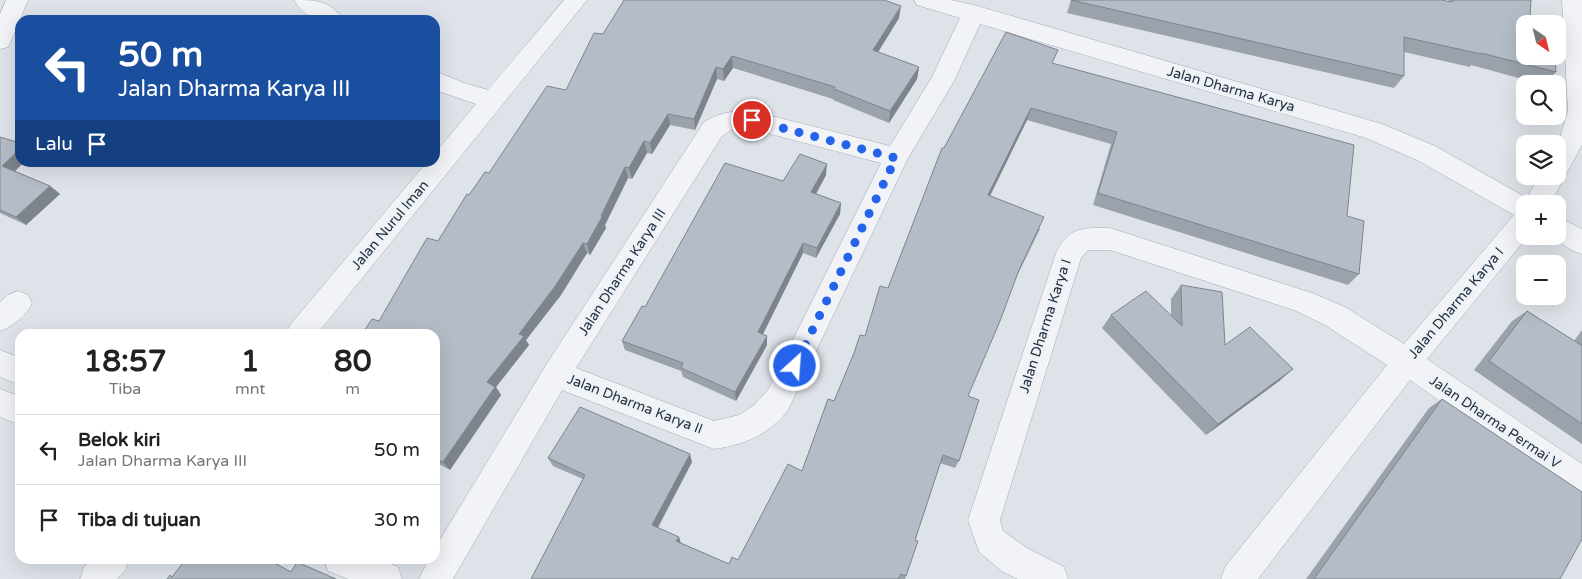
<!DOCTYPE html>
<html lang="id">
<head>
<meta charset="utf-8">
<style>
	:root { --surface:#fff; --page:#f2f2f2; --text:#222; --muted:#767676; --line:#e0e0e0 }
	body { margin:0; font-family:"Varela Round",sans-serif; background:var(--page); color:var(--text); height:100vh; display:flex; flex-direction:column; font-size:19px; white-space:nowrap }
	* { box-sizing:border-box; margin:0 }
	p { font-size:16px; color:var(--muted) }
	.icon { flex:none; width:28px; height:28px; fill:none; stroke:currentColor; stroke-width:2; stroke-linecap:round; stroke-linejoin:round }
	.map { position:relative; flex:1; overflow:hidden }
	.details { position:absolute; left:15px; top:329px; width:425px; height:235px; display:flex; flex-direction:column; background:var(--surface); border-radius:15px; box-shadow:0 5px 20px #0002 }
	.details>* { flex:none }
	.top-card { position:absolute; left:15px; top:15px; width:425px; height:152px; border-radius:15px; box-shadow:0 5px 20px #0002; background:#1a4fa0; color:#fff; overflow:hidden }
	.needle { width:32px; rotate:145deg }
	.buttons { position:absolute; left:1516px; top:15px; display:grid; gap:10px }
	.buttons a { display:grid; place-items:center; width:50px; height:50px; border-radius:10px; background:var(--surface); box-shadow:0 5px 20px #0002; font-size:25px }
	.pin { position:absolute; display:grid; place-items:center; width:42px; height:42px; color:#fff; margin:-21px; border:2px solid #fff; border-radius:50%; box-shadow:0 1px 5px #0007 }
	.me { position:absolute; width:55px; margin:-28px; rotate:26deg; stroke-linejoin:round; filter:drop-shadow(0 0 4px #0008) }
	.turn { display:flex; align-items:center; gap:18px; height:105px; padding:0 20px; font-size:22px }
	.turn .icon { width:65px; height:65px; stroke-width:2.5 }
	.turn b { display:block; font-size:35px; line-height:42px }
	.then { display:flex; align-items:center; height:48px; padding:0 20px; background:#0003; gap:10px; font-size:19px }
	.eta { display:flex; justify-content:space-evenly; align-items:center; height:85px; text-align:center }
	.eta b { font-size:30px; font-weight:700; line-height:35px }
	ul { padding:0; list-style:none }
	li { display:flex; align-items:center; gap:15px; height:70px; padding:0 20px; border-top:1px solid var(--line) }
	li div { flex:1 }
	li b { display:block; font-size:19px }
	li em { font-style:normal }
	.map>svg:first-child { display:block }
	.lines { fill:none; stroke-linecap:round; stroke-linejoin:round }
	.street-casing { stroke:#a3aab4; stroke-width:1 }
	.street { fill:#f1f3f7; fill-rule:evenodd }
	.wall { fill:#9ba2ab }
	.shaded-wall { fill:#7e848b }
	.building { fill:#b4bcc7; stroke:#7e848b }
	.route { stroke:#2563eb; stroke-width:9; stroke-dasharray:0 16.2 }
	.labels { text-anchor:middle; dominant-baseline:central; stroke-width:4.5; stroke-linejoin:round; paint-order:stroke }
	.street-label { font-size:14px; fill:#253142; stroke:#edf2f6 }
</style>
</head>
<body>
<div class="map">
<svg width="1582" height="579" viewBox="0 0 1582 579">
	<rect width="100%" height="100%" fill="#dee3e9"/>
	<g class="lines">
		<!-- street casing -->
		<g class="street-casing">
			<path id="street" d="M6,0h22l-17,41 -3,6 -8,2v-35z
				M294,0c21,0 37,0 49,20 -21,0 -37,1 -49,-20z
				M564,0h23l-270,334h-31l4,-9 137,-163h8v-9l41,-49 -41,-14v-19l29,12 24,7z
				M914,0h37l23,5 408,119 53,22 92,52 12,-22h19v-32l10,-33 -6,-111h20v145l-32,59h-25v32h3l-101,123 155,105v33l-11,-4 -161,-113 -152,199h-37l4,-12 162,-202 -62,-40 -31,-15 -184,-60h-22l-7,8 -81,262 3,11 24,17 37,19 4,12h-50l-15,-7 -24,-20 -11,-32 88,-267c13,-27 27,-25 54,-25l202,65 33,14 59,37 110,-129 -97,-55 -51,-22 -386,-114 -25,55 -48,81 -119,250c-18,24 -44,35 -74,39l-152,-59 -109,189h-34l10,-20h6v-11l111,-183 158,-243c15,-9 31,-12 48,-11l138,35 42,-69 28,-59 -43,-13zM741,129h11l129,34 -113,227 -14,15 -15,10 -25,6 -138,-53 146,-232 9,-6z
				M1558,217l24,12v25l-9,-3 -23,-15h8z
				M18,291l10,4 4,8c-6,13 -18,23 -32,28v-29l8,-7z
				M0,350l20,8v27l-20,-8z
				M0,389l13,5h7v28h-7l-13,-5z
				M92,559h37l-4,12 -8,8h-37l4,-12z
				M324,559h54l20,8 4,12h-54l-20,-8z"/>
		</g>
		<!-- street -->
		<use href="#street" class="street"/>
	</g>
	<!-- wall -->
	<path class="wall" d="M1071,0h372l7,2 -2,-2h83l-1,16 26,56 -12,12h-3l-70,-19 -1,2 -66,-15v24l-10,12 -327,-75z
		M899,18l-21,34 41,15 -2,12 -28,44 -56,-23v-1l-100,-31 -9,13 -7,-2 -22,51 -25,-5 -18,29 -5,-1 -15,26 -4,-1 -23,47 1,3 -16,27 -3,-2 -26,42 -35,45 3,5 -33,42 5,8 -51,75 -15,-8v-128l-56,-13 59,-80 31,-46 97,-105 37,-56z
		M1053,63l294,153 12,58 -11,11 -255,-80 18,-61 -84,-24 -37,76 50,33 -23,47 -49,120 -9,65 -4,7 -15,-5 -25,77 -9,36 -1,3h-374l52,-100 -30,-13 -5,-8 144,4 -34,66 23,15 48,21 9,-4 64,-89 32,-70 54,-113 56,-140z
		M0,137l20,25h4l-9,9 35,15 10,8 -34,31 -26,-12z
		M826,175l-10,19 25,9 -1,11 -24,44 -13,-5 -40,81 4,11 -31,56 -53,-24 -2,-6 -56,-21 -3,-9 23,-34 138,-126z
		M1181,285l44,60 68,24 -14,12 -73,54 -104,-107 9,-13h60v-16z
		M1527,311l47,30 8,-11v114l-108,-74 38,-49z
		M1442,399l118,180h-254l123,-171z"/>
	<!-- shaded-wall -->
	<path class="shaded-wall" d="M901,6l-2,12 -27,44 1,-12z
		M732,56l1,12 -9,13 -1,-12z
		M716,67l1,12 -22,51 -1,-11z
		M919,67l-2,12 -28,44 1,-12z
		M1031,108l-4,12 -42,86 3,-11z
		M668,114l2,11 -18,29 -2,-11z
		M644,141l3,12 -15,26 -3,-11z
		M20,149v13h4l-12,12 -10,-8z
		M827,164l-1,11 -15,28v-11z
		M625,167l3,11 -23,47 1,3 -16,27 -3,-11z
		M50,186l10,8 -34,31 -10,-8z
		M841,203l-1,11 -24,44 1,-10z
		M583,243l4,10 -26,42 -35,45 3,5 -33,42 5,8 -51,75 -7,-8 44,-80 32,-48z
		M803,243v10l-44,89 -1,-10z
		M767,336v9l-31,56 -1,-9z
		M1293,369l-14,12 -73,54 12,-11z
		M690,454l2,8 -37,70 -3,-7z
		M679,537l2,6 -5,-2z"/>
	<!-- building -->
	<path class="building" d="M624,0h260l17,6 -28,44 46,17 -29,44 -56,-22 1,-2 -103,-31 -9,13 -7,-2 -22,52 -26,-5 -18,29 -6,-2 -15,27 -4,-1 -24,49 1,1 -15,27 -4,-1 -27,42 -37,49 5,2 -37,46 8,5 -52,75 -8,-4v-124h-73l10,-15 7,2 48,-83 11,3 29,-47 2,1 16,-23 4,1 58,-87 19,4 28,-57 9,1z
		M1071,0h372l7,2 5,-2h76l-1,16 24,6v2h-29v32h30l1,16 -75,-19v1l-77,-17v39z
		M1006,32l52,18 -6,13 302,82 -7,71 17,5 -5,53 -261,-81 19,-61 -86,-24 -43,87 56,22 -25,53 -19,51 -32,75 11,4 -20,61 -16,-6 -28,85 3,1 -12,35 -5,-2 -3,5h-367l54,-104 -37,-17 32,-51 110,47 -38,71 27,12 -3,4 53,23 3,-7 6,3 50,-96 14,7 26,-72 6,2 20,-48 6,-18 5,1 15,-50 8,2 54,-140h2z
		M0,137l20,6v6l-18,17 48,20 -34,31 -16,-7z
		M800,154l27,10 -16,28 30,11 -24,45 -14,-5 -45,89 9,4 -32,56 -54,-24 2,-5 -61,-22 20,-35 3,1 80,-144 58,18z
		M1181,285l41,7 3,53 25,-18 43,42 -75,55 -107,-109 35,-24 36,35z
		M1527,311l54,34 1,-2v81l-93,-63z
		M1442,399l140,93v47l-22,40h-246z
		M186,559h81l24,13 6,-10 39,17h-169l3,-4 2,2z"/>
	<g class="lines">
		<!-- route -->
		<path class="route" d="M752,120l144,38 -101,208"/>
	</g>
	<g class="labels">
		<!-- street labels -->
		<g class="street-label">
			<text transform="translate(1231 89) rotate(16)">Jalan Dharma Karya</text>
			<text transform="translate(390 225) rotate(-50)">Jalan Nurul Iman</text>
			<text transform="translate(622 272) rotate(-57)">Jalan Dharma Karya III</text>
			<text transform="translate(1456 303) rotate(-50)">Jalan Dharma Karya I</text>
			<text transform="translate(1045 326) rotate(-72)">Jalan Dharma Karya I</text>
			<text transform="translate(635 404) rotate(21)">Jalan Dharma Karya II</text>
			<text transform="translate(1495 422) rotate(34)">Jalan Dharma Permai V</text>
		</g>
	</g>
</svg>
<div class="buttons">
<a><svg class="needle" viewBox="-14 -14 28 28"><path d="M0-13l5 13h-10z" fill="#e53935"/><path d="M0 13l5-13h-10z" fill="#767676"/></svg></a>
<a><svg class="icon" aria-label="search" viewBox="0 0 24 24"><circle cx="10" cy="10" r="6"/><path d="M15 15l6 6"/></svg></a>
<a><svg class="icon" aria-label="layers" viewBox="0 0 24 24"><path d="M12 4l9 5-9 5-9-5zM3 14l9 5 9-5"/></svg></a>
<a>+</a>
<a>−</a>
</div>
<div class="pin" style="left:752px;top:120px;background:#d93025"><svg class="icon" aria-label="arrive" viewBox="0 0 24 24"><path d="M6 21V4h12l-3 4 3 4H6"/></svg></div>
<svg class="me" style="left:795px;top:366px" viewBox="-20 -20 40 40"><circle r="17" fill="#2563eb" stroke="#fff" stroke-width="3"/><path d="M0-11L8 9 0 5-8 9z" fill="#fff"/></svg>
<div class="top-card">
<div class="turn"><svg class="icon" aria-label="left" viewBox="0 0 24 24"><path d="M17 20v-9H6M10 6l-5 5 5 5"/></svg><div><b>50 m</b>Jalan Dharma Karya III</div></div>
<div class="then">Lalu<svg class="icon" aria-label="arrive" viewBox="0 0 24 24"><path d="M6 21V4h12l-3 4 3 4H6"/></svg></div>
</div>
<section class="details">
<div class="eta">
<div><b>18:57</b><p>Tiba</p></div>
<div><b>1</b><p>mnt</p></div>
<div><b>80</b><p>m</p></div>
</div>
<ul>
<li><svg class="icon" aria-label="left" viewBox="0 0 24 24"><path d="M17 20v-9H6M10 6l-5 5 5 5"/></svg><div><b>Belok kiri</b><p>Jalan Dharma Karya III</p></div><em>50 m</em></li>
<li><svg class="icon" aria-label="arrive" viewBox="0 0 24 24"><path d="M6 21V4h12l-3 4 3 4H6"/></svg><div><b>Tiba di tujuan</b></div><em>30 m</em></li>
</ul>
</section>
</div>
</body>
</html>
